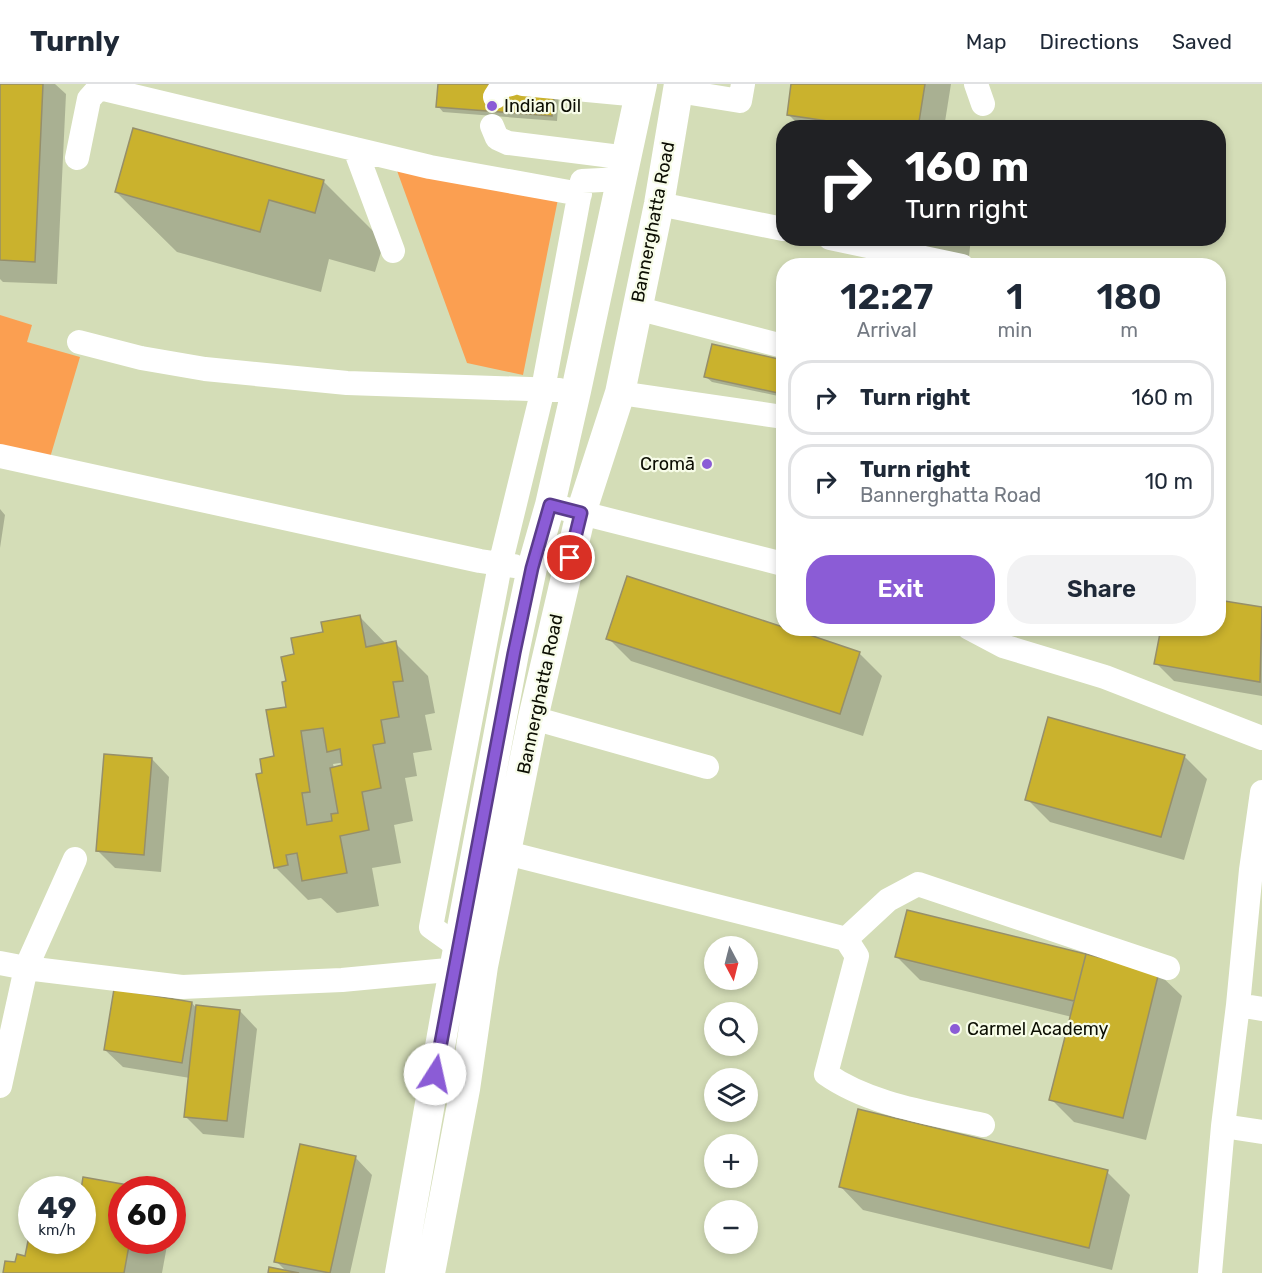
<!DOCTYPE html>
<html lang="en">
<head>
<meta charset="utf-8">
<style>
	:root { --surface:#fff; --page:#f2f2f3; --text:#1f2937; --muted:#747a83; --line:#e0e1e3; --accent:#8b5cd6 }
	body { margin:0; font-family:Rubik,sans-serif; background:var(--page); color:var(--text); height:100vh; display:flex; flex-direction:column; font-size:22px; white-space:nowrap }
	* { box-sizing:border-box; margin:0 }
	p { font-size:20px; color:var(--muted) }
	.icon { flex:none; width:33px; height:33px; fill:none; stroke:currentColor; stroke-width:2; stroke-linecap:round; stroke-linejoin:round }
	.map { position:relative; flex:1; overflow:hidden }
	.sheet { position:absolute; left:776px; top:174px; width:450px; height:378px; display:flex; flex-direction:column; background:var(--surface); border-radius:24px; box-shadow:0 3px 9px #0003 }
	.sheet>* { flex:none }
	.hud { position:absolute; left:776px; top:36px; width:450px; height:126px; border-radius:24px; box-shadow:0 3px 9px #0003; background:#202124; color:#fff; overflow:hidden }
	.needle { width:39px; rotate:173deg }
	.tools { position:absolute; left:704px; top:852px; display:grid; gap:12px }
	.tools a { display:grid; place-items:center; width:54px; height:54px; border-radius:50%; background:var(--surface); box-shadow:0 3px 9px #0003; font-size:30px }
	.speed { position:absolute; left:18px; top:1092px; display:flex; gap:12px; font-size:30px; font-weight:700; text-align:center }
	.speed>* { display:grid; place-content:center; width:78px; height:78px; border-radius:50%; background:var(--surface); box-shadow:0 3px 9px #0003; line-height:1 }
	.speed small { font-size:15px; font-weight:400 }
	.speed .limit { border:9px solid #d22; background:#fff; color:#111 }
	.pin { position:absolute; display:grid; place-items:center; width:51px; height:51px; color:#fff; margin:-26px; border:3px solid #fff; border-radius:50%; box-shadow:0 2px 6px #0007 }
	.me { position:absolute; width:66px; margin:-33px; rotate:10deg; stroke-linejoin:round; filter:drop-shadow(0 0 4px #0008) }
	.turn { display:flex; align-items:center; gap:21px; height:126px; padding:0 30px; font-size:27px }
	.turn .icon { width:78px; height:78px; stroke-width:2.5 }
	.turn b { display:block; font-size:42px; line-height:51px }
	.eta { display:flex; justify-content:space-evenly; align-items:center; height:102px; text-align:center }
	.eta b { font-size:36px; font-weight:600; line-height:42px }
	.primary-button { display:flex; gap:12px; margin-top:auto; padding:12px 30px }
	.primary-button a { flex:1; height:69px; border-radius:24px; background:var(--accent); color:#fff; font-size:24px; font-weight:600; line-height:69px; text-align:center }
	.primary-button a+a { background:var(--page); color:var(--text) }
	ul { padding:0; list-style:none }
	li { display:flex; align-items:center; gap:18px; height:75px; margin:0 12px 9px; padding:0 18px; border:3px solid var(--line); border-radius:24px }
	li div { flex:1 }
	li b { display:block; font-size:22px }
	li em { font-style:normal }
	header { display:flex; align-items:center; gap:36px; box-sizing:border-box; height:84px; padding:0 30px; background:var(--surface); border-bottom:2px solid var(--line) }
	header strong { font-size:28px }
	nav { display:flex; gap:33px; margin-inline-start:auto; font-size:21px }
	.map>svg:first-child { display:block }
	.green { fill:#fb9f51 }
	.shadow { fill:#0003; fill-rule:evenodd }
	.building { fill:#cab22d; stroke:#968f6a; stroke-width:1.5; fill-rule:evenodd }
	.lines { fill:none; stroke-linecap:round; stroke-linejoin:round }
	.minor { stroke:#fff; stroke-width:24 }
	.major { stroke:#fff; stroke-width:30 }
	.route-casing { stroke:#5a3c8b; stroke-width:15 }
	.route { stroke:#8b5cd6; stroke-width:10 }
	.poi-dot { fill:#8b5cd6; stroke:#f7fce8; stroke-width:2 }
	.labels { text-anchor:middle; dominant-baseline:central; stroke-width:4.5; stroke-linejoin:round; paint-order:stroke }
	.poi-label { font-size:18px; fill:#0c0e03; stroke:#f7fce8; text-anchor:start }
	.street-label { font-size:18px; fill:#0c0e03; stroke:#f7fce8 }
</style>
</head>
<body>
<header>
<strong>Turnly</strong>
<nav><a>Map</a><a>Directions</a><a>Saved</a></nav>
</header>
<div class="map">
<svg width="1262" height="1189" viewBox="0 0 1262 1189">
	<rect width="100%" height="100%" fill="#d4ddb7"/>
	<!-- green -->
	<path class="green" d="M396,84l162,31 -35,176 -56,-12z
		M0,231l32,10 -5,17 53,15 -31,104 -49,-16z"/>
	<!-- shadow -->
	<path class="shadow" d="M0,0h55l11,10 -9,190 -54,-2 -3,-3z
		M440,0l119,10 -2,27 -114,-9 -5,-6z
		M793,0h158l-7,44h-142l-14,-14z
		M323,97l61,61 -9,30 -46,-13 -8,33 -144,-40 -61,-60z
		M852,154h119l-2,18 -112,-12z
		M783,277v36l-71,-15 -6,-5z
		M0,425l5,6 -5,33z
		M1218,518l44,7v87l-88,-15 -18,-18 62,-35z
		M360,533l27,28 8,-2 33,33 7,37 -10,2 7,35 -19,3 4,23 -12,2 8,43 -19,4 7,38 -29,5 7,38 -42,7 -16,-15 -13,2 -33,-33 -11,-93 12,-17 12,-49 -1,-26 9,-26 28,-23zM340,679l4,3 -10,2 -1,-4z
		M608,554l251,15 23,23 -19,60 -232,-75z
		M1184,672l23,23 -23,81 -134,-38 -23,-23z
		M152,675l17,18 -8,95 -46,-4 -17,-17z
		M908,828l250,61 24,23 -36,144 -72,-18 -23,-23 21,-82 -152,-37 -23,-23z
		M192,919l5,6 43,2 17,18 -13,109 -41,-4 -18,-18 5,-38 -67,-11 -18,-17z
		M355,1073l17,18 -22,98h-81l18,-1 -11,-11z
		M1107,1088l23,23 -18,75 -249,-60 -23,-24z
		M139,1105l-17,1v50h46l-6,33h-158l40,-27 38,-6v-50z"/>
	<!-- building -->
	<path class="building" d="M0,0h43l-8,178 -35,-2z
		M438,0h75l42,3 -3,29 -116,-9z
		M791,0h134l-7,44h-43l-88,-13z
		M133,44l191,52 -9,33 -46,-13 -9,32 -145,-40z
		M712,260l71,16v34l-79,-17z
		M627,492l156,51v1h6l71,24 -20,62 -234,-75z
		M1218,516l44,7 -2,75 -106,-18 7,-36h57z
		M360,531l6,32 30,-6 7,40 -10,1 6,35 -18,3 4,23 -12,2 8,43 -19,4 7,38 -29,6 7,37 -45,8 -5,-28 -11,2 2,10 -14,3 -18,-94 6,-1 -2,-14 14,-3 -8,-46 20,-3 -4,-25 4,-1 -5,-24 13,-3 -3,-16 32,-6 -2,-10zM323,644l4,24 13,-3 2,16 -12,3 8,45 -7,1 1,7 -25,4 -5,-32 8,-1 -9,-61z
		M1048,633l137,38 -24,82 -136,-37z
		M104,670l48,4 -8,97 -48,-4z
		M907,826l179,44 -12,47 -179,-44z
		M1086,870l73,18 -36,146 -74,-18z
		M114,905l78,13 -10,61 -78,-13z
		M196,921l44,5 -13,111 -43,-4z
		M858,1025l250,61 -19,78 -250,-61z
		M300,1060l56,12 -26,117 -56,-11z
		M83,1093l56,10v3h-17v50h8l-6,33h-121l2,-12 10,1 2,-8 8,2 3,-15 15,3 1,-4h38v-50h-1z
		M269,1183l30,6h-31z"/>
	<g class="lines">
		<!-- minor -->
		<path class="minor" d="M523,0l117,11
			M976,0l7,20
			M678,7l62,10 3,-17
			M495,13l7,-11 9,-2
			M492,42l5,12 11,5 120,15
			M355,65l38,102
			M77,74l12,-59 8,-9 7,-1 326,78 150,27
			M659,120l124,25
			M830,154l132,28
			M636,224l147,38
			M79,258l62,16 64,11 142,14 212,7
			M620,309l163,24
			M0,372l480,105 34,5
			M550,421l233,59
			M969,544l34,18 102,31 157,61
			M533,634l174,49
			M507,769l339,86 11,17 -31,118c44,31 105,39 157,51
			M846,855l42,-39 30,-16 250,84
			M459,863l-28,-20 69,-362 43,-176 39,-208 40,-2
			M0,879l26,5 156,19 160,-7 127,-12
			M1238,921l24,4
			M0,1002l26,-118 49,-109
			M1223,1042l39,6
			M1210,1189l13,-147 15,-121 13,-135 11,-78"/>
		<!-- major -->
		<path class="major" d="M400,1189l47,-266 67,-354 18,-85 18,-63 26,-114 66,-307
			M430,1189l35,-184 18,-123 50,-248 48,-205 39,-120 39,-189 20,-120"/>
	</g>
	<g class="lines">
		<!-- route casing -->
		<g class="route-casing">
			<path id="route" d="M435,990l79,-421 18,-85 18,-63 31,8 -11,45"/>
		</g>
		<!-- route -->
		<use href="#route" class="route"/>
	</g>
	<!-- markers -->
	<g class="poi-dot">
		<circle cx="492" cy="22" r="6"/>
		<circle cx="707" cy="380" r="6"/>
		<circle cx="955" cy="945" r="6"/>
	</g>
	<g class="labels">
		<!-- poi labels -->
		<g class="poi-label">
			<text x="504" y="22">Indian Oil</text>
			<text x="695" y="380" text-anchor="end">Cromā</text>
			<text x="967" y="945">Carmel Academy</text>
		</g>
		<!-- street labels -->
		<g class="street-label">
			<text transform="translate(653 138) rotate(-79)">Bannerghatta Road</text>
			<text transform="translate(540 610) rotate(-78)">Bannerghatta Road</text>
		</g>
	</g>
</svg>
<div class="tools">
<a><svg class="needle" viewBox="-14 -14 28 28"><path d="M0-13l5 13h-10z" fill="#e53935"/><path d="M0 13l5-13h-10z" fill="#747a83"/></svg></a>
<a><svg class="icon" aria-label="search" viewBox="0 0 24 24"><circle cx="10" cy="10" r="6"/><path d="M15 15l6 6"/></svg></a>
<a><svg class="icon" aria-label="layers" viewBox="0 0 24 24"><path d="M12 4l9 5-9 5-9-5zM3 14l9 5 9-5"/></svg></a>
<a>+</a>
<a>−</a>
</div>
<div class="speed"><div>49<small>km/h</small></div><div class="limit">60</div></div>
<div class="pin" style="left:570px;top:474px;background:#d93025"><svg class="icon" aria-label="arrive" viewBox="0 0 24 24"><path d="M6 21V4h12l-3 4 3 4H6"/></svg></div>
<svg class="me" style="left:435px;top:990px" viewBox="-20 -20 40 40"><circle r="19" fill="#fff"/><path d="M0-13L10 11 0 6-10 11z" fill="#8b5cd6"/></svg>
<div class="hud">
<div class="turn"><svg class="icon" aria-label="right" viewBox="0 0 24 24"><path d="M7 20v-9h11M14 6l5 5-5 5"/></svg><div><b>160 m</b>Turn right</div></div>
</div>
<section class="sheet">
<div class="eta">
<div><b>12:27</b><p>Arrival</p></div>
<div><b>1</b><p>min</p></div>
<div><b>180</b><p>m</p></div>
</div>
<ul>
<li><svg class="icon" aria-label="right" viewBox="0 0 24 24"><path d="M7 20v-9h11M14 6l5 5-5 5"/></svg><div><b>Turn right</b></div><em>160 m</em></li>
<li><svg class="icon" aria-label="right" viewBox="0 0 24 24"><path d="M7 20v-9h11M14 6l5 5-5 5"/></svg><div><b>Turn right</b><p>Bannerghatta Road</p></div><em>10 m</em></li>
</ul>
<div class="primary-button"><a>Exit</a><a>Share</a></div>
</section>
</div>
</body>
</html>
